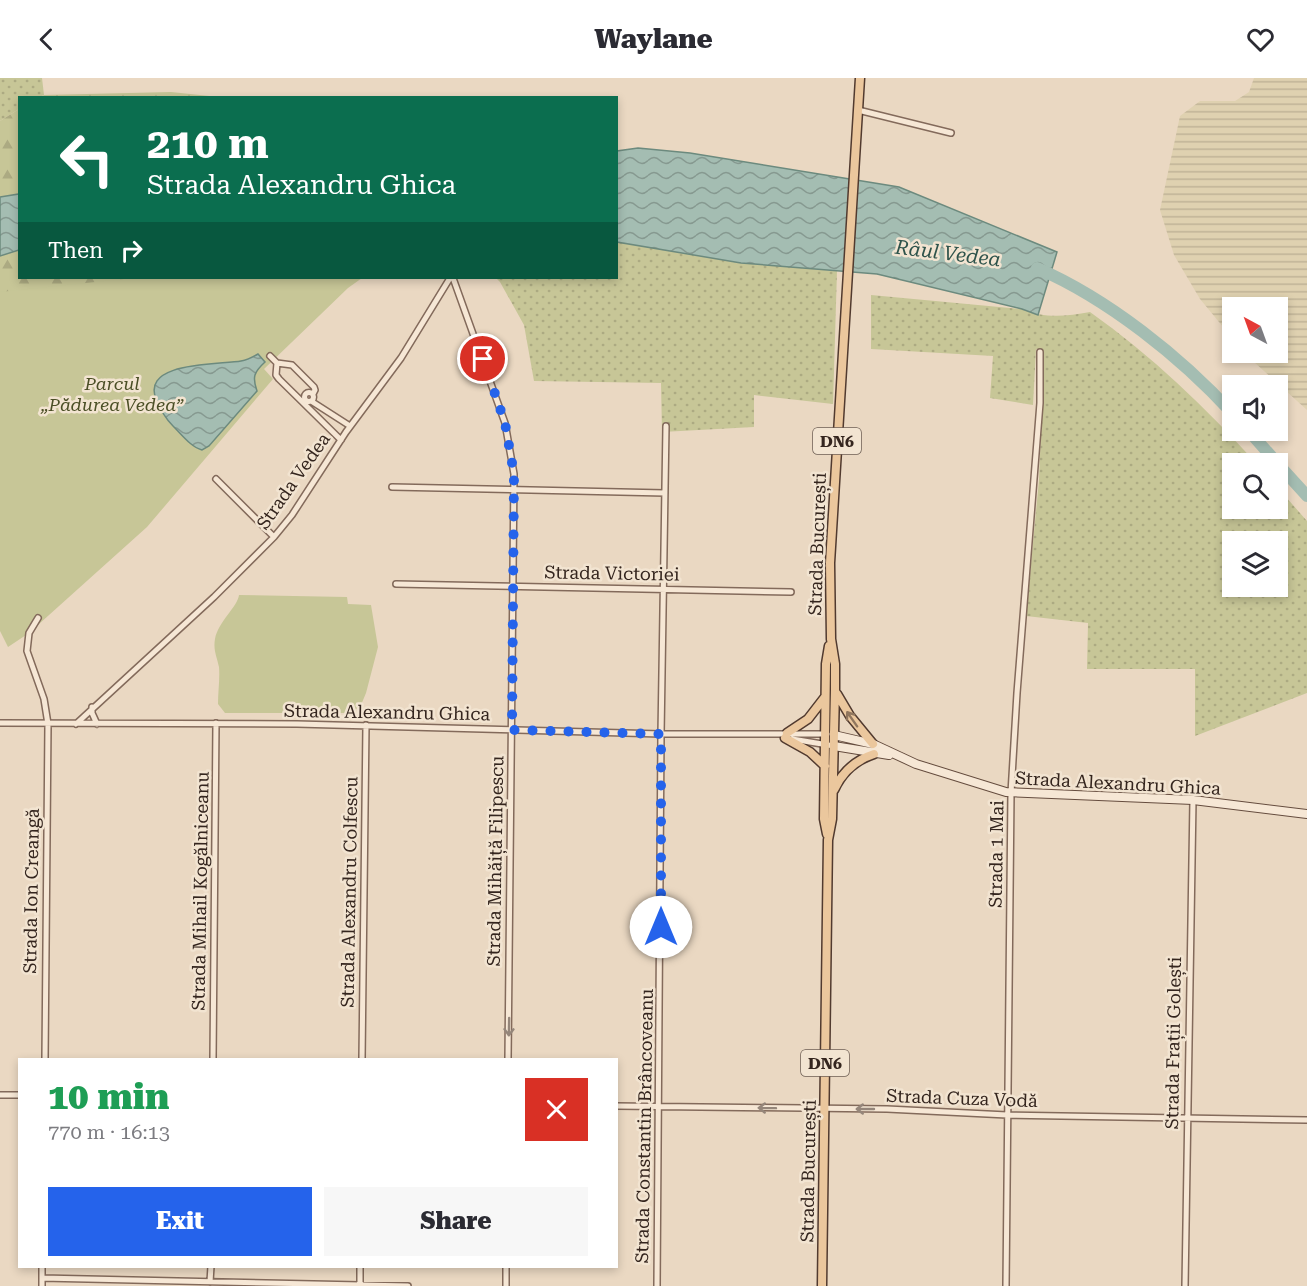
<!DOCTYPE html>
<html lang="en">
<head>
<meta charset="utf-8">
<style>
	:root { --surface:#fff; --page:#f7f7f7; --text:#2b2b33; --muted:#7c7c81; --accent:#2563eb }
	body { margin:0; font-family:"Roboto Serif",serif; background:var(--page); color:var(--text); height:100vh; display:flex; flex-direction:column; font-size:22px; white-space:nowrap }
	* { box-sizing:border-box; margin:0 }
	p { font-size:20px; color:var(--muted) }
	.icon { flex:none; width:33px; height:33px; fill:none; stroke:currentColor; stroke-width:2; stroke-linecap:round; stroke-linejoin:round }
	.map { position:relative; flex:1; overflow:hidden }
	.side { position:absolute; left:18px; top:980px; width:600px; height:210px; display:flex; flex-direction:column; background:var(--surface); border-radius:0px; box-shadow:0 3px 9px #0003 }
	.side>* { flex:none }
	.top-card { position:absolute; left:18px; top:18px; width:600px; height:183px; border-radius:0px; box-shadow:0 3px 9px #0003; background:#0b6e4f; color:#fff; overflow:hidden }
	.needle { width:39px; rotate:319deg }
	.controls { position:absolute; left:1222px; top:219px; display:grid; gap:12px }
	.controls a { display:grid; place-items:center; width:66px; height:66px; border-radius:0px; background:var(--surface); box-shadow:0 3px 9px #0003; font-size:30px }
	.pin { position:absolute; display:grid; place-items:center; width:51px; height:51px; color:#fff; margin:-26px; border:3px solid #fff; border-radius:50%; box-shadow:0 2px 6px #0007 }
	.me { position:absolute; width:66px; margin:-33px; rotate:0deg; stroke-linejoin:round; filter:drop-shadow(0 0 4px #0008) }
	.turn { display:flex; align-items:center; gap:21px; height:126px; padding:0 30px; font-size:27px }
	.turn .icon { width:78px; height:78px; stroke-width:2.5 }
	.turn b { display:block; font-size:42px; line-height:51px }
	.then { display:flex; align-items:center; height:57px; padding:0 30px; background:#0003; gap:12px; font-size:22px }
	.round { display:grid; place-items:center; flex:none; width:63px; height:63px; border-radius:0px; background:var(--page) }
	.head { display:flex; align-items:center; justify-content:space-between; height:102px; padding:0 30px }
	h1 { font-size:36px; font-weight:800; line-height:45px; color:#1e9e55 }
	.button { display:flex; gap:12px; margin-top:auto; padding:12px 30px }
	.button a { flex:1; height:69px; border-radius:0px; background:var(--accent); color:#fff; font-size:24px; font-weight:800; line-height:69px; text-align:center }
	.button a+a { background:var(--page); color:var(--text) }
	header { display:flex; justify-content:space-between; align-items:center; height:78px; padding:0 30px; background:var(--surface); font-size:27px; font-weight:800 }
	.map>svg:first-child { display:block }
	.farmland { fill:url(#farmland-rules) }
	.grass { fill:url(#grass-dots); fill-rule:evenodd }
	.forest { fill:url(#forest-firs) }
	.park { fill:#c7c697 }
	.water { fill:url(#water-waves); stroke:#6c8a7e; stroke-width:1.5 }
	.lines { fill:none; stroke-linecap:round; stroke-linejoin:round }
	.river { stroke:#a4bdb2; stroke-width:12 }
	.street-casing { stroke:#836a5b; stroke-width:8 }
	.secondary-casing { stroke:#654c3e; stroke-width:10 }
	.primary-casing { stroke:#513a2f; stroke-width:11 }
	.street { stroke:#f6e7d5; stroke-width:5 }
	.secondary { stroke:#f6e7d5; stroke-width:8 }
	.primary { stroke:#ebc79d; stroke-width:8 }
	.oneway { stroke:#90765e }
	.oneway2 { stroke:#95867a }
	.route { stroke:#2563eb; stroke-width:10; stroke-dasharray:0 18 }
	.labels { text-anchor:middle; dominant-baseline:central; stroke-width:5; stroke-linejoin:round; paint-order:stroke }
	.shield { fill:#f2e4d1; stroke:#6d5e54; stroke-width:1.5 }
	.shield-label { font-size:16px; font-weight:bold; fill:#34251e }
	.park-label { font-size:18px; font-style:italic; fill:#4b4f26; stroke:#f2e4d1 }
	.street-label { font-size:18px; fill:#34251e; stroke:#f2e4d1 }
	.water-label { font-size:20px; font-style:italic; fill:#2e534b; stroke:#f2e4d1 }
</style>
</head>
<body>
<header><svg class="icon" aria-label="back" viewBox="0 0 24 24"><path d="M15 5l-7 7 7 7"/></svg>Waylane<svg class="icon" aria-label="heart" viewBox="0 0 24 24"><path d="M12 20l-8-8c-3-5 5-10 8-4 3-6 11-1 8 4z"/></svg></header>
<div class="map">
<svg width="1307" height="1208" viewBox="0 0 1307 1208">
	<defs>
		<pattern id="farmland-rules" width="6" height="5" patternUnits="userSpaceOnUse" patternTransform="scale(1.5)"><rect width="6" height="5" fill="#dfd1b0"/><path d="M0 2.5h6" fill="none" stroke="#c0b397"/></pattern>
		<pattern id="grass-dots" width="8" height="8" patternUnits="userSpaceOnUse" patternTransform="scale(1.5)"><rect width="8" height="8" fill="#c7c697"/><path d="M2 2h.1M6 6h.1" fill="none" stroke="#acaa82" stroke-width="1.8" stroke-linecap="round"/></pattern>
		<pattern id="forest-firs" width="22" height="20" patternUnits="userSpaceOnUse" patternTransform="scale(1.5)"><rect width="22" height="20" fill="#c7c697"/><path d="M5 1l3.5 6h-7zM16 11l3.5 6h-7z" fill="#acaa82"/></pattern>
		<pattern id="water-waves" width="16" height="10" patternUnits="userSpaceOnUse" patternTransform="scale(1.5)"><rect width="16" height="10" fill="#a4bdb2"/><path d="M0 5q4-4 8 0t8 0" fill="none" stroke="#869990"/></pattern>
	</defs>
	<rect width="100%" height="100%" fill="#ead8c2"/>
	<!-- farmland -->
	<path class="farmland" d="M1254,0h53v332l-63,-57 34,-1v-44h-45v31l-33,-40 -26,-44 -14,-45 20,-94 20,-15h35l14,-9z"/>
	<!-- grass -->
	<path class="grass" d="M0,0h42l2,17 -4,2 -20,1 -1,11 -19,12z
		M617,164l124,21 96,8 -4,133 -79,-9v32l-92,5 -1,-49 -127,-2 -10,-56 -24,-43 -4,-4h120z
		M871,217l151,14c24,10 44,7 68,3 62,44 115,95 166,151l-23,1v44h45v-20l29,33v172l-112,43v-67h-108l1,-46 -62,-7 13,-136 5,-127 -8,-4 -3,56 -43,-7 3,-42 -122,-7zM1233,464h45v44h-45z"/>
	<!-- forest -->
	<path class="forest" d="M171,14l48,5h-179l4,-2z
		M19,31v85l-19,3v-76z
		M19,172l1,28h131l-151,21v-43z"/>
	<!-- park -->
	<path class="park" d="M133,200h229l-14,10 -84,81 9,10 -126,148 -118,106 -21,14 -8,-16v-339z
		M239,517l108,2 1,7 23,1 7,42 -12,46 -5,12 -10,8h-126l-7,-9c0,-12 2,-26 1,-37 -2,-10 -6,-17 -4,-28 3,-17 23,-33 24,-44z"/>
	<!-- water -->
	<path class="water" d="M638,70l52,5 209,34 158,65 -19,63 -16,-6 -145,-35 -136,-11 -124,-21v-91z
		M19,116v56l-19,6v-59z
		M258,276l7,8c-11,10 -13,15 -8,29l-48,55 -7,4c-11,-3 -20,-15 -29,-24 -8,-8 -13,-17 -17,-27 -15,-38 64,-34 85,-38 6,-1 12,-4 17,-7z"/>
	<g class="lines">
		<!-- river -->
		<path class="river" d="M1037,190c71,31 144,89 196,146
			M1248,352l30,34
			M1278,386l29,32"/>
		<!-- street casing -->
		<g class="street-casing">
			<path id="street" d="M858,32l93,23
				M453,200l52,145 9,51 -6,585
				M270,278l7,7 -1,12 3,4 62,61
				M277,285l15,2 22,22 1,3 -2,4
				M304.5 319a4.5 4.5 0 1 1 9 0a4.5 4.5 0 1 1-9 0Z
				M311,323l39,25
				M216,401l58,58
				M392,409l273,6
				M396,506l395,8
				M38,540l-9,15 -2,18 17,48 4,25 -3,335
				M92,629v6l5,11
				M0,645l297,1 364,10h166
				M76,646l138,-127 60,-60 18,-22 54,-83 55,-74 49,-80
				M792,661l42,7
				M213,981l3,-336
				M362,981l4,-334
				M0,1017h20
				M616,1028l271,3 120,6 300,5
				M42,1200l366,8
				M210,1204l1,-16
				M42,1208v-20
				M360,1208v-20
				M506,1208v-20
				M657,1208l4,-552 5,-308
				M1006,1208l5,-493 6,-100 23,-290v-51
				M1185,1208l8,-486"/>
		</g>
		<!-- secondary casing -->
		<g class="secondary-casing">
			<path id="secondary" d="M834,657l39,9 43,20 90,28 187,8 114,14
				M834,668l55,9"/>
		</g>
		<!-- primary casing -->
		<g class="primary-casing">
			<path id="primary" d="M837,616l13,22 23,28
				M787,655l21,-14 17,-22
				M785,660l25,14 15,14
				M834,712c8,-18 22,-30 40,-36
				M827,756l-3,-15 2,-155 3,-18
				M822,1208l6,-446 4,-21 3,-129v-26l-4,-25 -1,-76 30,-485"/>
		</g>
		<!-- street -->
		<use href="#street" class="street"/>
		<!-- secondary -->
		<use href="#secondary" class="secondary"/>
		<!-- primary -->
		<use href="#primary" class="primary"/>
	</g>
	<!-- one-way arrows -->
	<defs><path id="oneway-shaft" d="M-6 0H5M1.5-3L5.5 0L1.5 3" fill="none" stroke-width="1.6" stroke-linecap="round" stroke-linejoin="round" transform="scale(1.5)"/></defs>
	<use class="oneway" href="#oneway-shaft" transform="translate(852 641) rotate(-125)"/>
	<g class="oneway2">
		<use href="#oneway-shaft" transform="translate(509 949) rotate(91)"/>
		<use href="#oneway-shaft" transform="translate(767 1030) rotate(-179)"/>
		<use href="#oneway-shaft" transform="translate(865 1031) rotate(-180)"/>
	</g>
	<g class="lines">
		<!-- route -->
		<path class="route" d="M483,281l22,64 9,51 -2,256 149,4v193"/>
	</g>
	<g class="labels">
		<!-- shield labels -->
		<g class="shield">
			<rect x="813" y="350" width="48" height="26" rx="4.5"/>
			<rect x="801" y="972" width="48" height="26" rx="4.5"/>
		</g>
		<g class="shield-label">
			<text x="837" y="363">DN6</text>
			<text x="825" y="985">DN6</text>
		</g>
		<!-- park labels -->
		<g class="park-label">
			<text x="112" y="305">Parcul<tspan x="112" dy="21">„Pădurea Vedea”</tspan></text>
		</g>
		<!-- street labels -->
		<g class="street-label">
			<text transform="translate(293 403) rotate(-55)">Strada Vedea</text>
			<text transform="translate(817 466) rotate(-88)">Strada București</text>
			<text transform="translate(612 495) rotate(1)">Strada Victoriei</text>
			<text transform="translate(387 634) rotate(1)">Strada Alexandru Ghica</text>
			<text transform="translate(1118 705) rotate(3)">Strada Alexandru Ghica</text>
			<text transform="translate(996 776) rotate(-89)">Strada 1 Mai</text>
			<text transform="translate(495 783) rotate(-89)">Strada Mihăiță Filipescu</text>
			<text transform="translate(31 813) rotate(-89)">Strada Ion Creangă</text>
			<text transform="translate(200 813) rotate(-89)">Strada Mihail Kogălniceanu</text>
			<text transform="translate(349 814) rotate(-89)">Strada Alexandru Colfescu</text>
			<text transform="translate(1173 965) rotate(-89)">Strada Frații Golești</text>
			<text transform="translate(962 1020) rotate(2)">Strada Cuza Vodă</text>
			<text transform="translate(644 1048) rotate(-89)">Strada Constantin Brâncoveanu</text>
			<text transform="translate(808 1093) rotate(-89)">Strada București</text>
		</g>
		<!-- water labels -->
		<g class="water-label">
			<text transform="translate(948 175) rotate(7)">Râul Vedea</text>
		</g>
	</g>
</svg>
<div class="controls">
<a><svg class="needle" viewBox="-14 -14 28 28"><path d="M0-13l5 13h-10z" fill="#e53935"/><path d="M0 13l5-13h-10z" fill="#7c7c81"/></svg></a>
<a><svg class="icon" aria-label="sound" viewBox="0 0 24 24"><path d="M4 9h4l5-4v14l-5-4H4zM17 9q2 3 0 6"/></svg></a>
<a><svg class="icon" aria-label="search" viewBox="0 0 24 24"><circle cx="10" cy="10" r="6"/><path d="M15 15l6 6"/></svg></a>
<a><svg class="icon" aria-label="layers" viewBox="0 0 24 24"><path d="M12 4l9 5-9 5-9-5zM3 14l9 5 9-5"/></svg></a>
</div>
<div class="pin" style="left:483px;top:281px;background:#d93025"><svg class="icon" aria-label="arrive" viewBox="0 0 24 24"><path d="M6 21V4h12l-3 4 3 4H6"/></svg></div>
<svg class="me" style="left:661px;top:849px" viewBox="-20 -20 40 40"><circle r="19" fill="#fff"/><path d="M0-13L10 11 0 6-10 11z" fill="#2563eb"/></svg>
<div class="top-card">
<div class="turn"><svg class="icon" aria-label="left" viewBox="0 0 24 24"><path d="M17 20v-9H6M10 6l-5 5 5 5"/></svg><div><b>210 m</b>Strada Alexandru Ghica</div></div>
<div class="then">Then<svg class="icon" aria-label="right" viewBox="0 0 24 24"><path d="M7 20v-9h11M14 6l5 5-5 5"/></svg></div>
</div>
<section class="side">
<div class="head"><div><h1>10 min</h1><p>770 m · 16:13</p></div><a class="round" style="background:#d93025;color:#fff"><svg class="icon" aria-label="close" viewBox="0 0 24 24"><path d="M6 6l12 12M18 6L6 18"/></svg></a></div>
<div class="button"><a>Exit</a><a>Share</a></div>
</section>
</div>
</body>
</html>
